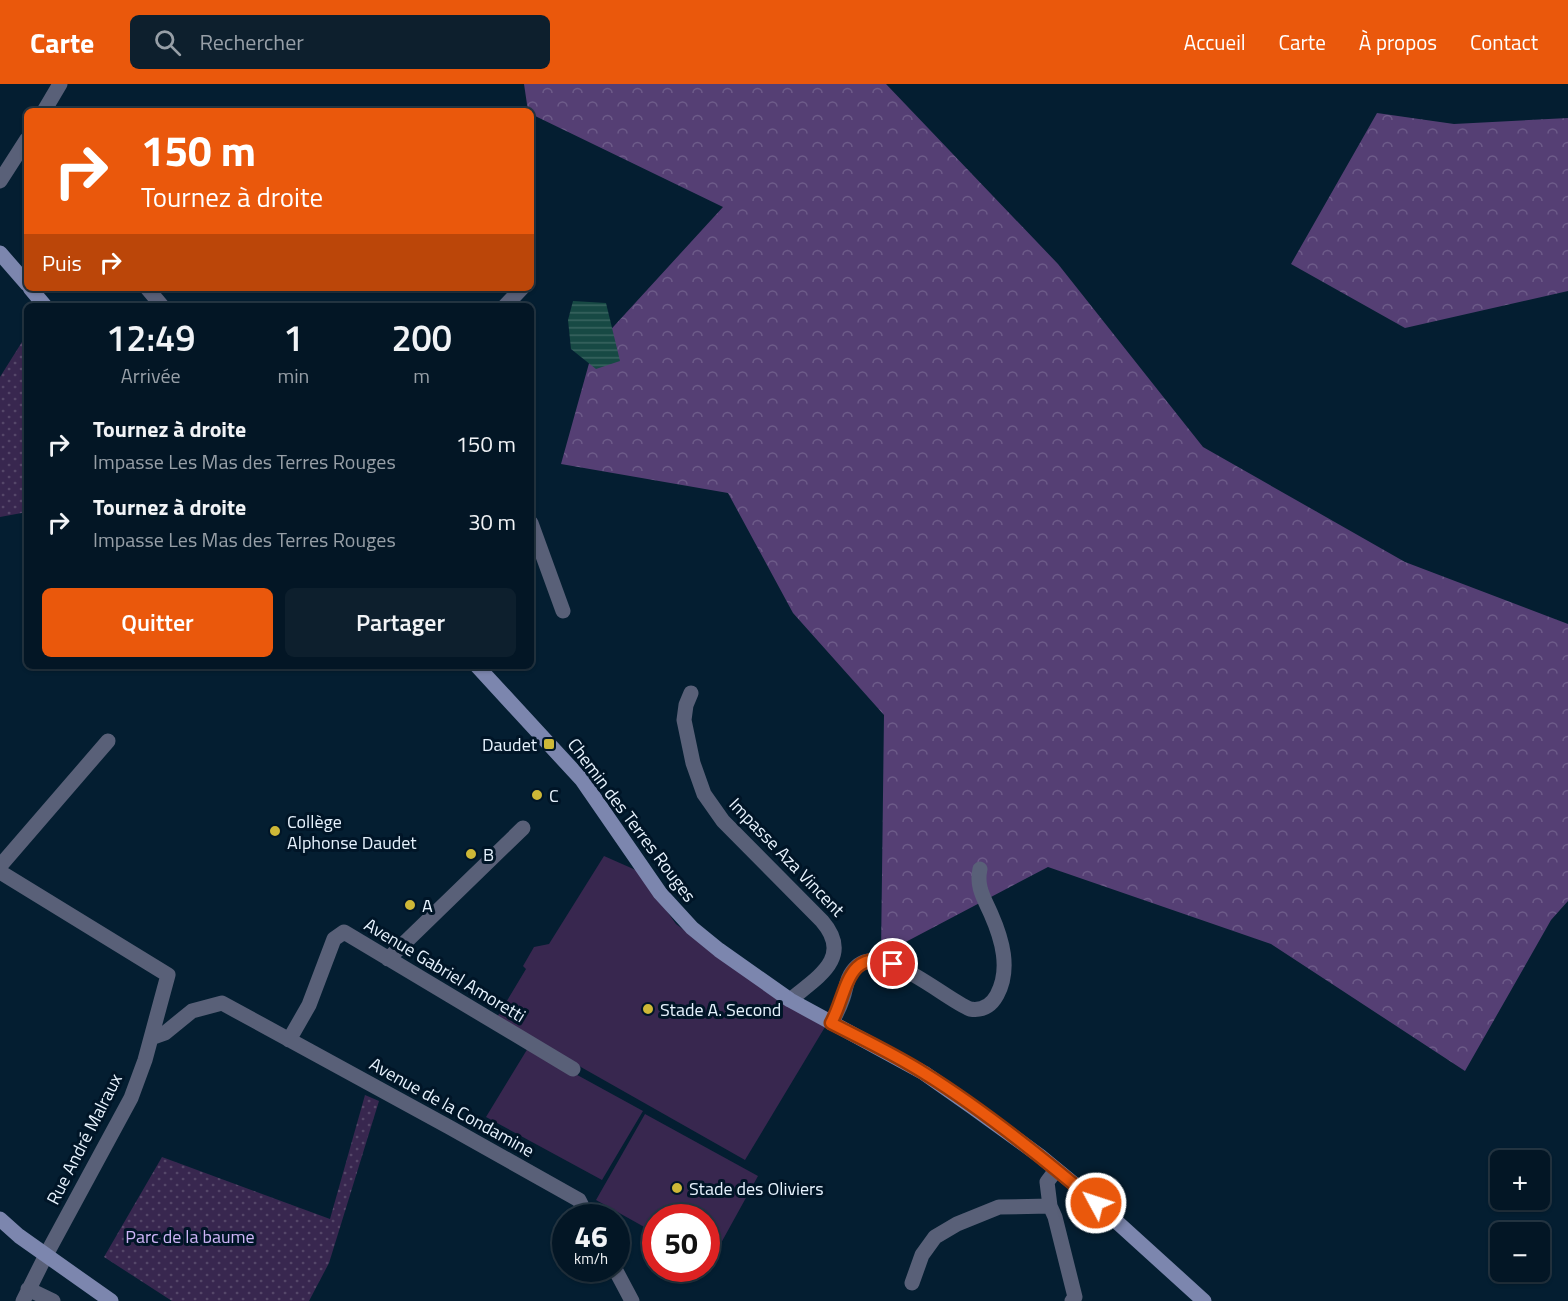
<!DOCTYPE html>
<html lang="fr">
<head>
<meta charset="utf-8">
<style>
	:root { --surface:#031625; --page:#0d1f2d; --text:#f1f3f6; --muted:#979fa7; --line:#243542; --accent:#ea580c }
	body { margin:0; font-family:"Titillium Web",sans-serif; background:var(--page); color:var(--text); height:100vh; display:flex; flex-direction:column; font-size:22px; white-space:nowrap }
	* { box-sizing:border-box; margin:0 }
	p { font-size:20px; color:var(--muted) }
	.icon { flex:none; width:33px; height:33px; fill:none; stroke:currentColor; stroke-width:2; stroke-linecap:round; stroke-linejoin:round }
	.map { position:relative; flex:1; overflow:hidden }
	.drawer { position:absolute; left:24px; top:219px; width:510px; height:366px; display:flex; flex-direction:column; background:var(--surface); border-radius:9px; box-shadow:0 2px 4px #0004,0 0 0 2px var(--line) }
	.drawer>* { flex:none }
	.banner { position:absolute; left:24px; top:24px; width:510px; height:183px; border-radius:9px; box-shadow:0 2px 4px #0004,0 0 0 2px var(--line); background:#ea580c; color:#fff; overflow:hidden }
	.tools { position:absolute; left:1490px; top:1066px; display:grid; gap:12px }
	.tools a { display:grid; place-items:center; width:60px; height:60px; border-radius:9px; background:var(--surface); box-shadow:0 2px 4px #0004,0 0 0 2px var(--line); font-size:30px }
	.speed { position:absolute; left:552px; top:1120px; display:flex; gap:12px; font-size:30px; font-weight:700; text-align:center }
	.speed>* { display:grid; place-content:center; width:78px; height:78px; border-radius:50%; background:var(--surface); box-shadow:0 2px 4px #0004,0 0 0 2px var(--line); line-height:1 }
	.speed small { font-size:15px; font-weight:400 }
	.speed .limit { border:9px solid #d22; background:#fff; color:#111 }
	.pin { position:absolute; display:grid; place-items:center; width:51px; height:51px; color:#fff; margin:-26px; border:3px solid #fff; border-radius:50%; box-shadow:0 2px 6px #0007 }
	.me { position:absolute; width:66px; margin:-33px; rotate:310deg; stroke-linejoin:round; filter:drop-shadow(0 0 4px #0008) }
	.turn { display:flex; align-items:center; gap:21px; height:126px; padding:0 18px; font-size:27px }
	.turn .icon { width:78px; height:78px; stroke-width:2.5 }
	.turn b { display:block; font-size:42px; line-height:51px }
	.then { display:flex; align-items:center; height:57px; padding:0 18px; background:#0003; gap:12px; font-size:22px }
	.eta { display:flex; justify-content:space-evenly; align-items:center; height:102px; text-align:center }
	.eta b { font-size:36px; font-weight:600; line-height:42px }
	.cta { display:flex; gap:12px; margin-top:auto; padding:12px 18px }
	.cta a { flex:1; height:69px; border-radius:9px; background:var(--accent); color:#fff; font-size:24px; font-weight:600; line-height:69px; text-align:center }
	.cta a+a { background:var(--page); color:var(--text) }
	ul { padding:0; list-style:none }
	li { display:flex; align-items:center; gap:18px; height:78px; padding:0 18px }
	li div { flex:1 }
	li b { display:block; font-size:22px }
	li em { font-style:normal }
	header { display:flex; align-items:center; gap:36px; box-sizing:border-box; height:84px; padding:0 30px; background:var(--accent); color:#fff }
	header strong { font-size:28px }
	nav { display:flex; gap:33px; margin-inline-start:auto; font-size:21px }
	.search { width:420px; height:54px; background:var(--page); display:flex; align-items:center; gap:15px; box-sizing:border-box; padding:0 21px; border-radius:9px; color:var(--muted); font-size:22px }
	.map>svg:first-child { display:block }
	.forest { fill:url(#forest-crowns) }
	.park { fill:url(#park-dots) }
	.pitch { fill:#38274f }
	.water { fill:url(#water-rules) }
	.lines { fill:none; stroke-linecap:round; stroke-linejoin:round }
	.minor { stroke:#596078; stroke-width:15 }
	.secondary { stroke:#7c86ae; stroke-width:15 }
	.route-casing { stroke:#983908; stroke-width:15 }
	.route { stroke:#ea580c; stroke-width:10 }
	.poi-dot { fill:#ceb837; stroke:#001527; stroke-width:2 }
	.labels { text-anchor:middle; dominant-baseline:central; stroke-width:6; stroke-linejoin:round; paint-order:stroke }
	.poi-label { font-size:18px; fill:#e7f3fe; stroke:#001527; text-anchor:start }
	.street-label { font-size:18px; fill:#e7f3fe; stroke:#001527 }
	.park-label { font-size:18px; fill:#ceb5f7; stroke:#001527 }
</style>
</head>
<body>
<header>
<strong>Carte</strong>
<div class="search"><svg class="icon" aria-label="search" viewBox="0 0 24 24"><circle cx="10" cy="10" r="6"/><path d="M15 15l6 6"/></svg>Rechercher</div>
<nav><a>Accueil</a><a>Carte</a><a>À propos</a><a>Contact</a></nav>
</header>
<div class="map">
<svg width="1568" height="1217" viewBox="0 0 1568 1217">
	<defs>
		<pattern id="forest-crowns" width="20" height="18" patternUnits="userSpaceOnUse" patternTransform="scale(1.5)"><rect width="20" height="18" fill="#553f74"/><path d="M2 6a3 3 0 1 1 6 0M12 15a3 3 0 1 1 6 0" fill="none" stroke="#6d5b89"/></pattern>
		<pattern id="park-dots" width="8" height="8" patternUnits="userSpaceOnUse" patternTransform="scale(1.5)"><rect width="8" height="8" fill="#38274f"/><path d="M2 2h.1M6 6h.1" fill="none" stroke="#554769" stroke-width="1.8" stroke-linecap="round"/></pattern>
		<pattern id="water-rules" width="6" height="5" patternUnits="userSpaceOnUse" patternTransform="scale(1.5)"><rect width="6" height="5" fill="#174944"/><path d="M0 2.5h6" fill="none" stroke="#396460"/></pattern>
	</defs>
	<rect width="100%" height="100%" fill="#041e31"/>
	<!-- forest -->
	<path class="forest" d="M524,0h362l172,180 145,183 202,115 163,62v277l-17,19 -86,151 -194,-127 -223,-77 -167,88 3,-240 -91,-102 -65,-120 -167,-29 32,-115 130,-142 -192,-93v-3h-3z
		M1377,29l77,11 114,-6v173l-163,37 -114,-64z"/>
	<!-- park -->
	<path class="park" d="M27,250v178l-27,5v-140z
		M365,1011l14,6 -50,162 -20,38h-137l-68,-44 58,-100 168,62z"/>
	<!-- pitch -->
	<path class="pitch" d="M604,772l34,15 38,53 96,72 53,31 -80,133 -249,-141 30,-50 -3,-3 11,-19 15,-3z
		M528,964l115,63 -41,69 -116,-63z
		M645,1030l113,62 -48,87 -3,-2 -1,-43h-50l-1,15 -59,-33z"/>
	<!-- water -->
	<path class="water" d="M573,217l33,2 14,58 -24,8 -25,-20 -3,-29z"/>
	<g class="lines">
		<!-- minor -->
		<path class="minor" d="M44,27l16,-27
			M0,97l27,-42
			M147,204l15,18
			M505,222l17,-18
			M531,439l32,88
			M691,609l-5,12 -2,15 9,43 11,31 19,27 99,100c32,37 -6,57 -32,79
			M0,782l108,-125
			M0,788l168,103 -23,85 -14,38 -85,157 -23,46
			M388,875l135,-131
			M831,939c5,-8 9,-16 12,-25 3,-9 3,-18 9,-26 25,-37 90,26 118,37 12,2 21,-3 27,-14 14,-26 5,-56 -6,-81 -7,-16 -15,-27 -11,-45
			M151,954l14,-5 27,-22 30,-8 227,124 130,73 9,18
			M289,956l20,-35 25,-66 10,-7 229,137
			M1056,1086l-9,12 3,24 5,11 20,80 -3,4
			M615,1185l17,32
			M912,1199l10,-28 13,-18 22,-13 42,-17 51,-1
			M28,1205l25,12"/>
		<!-- secondary -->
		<path class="secondary" d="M0,169l27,31
			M30,204l15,18
			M477,582l105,114 78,113 32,35 27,22 71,50 134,73 47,33 69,50 45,37 119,108
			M0,1135l19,17 92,65"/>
	</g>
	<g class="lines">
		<!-- route casing -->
		<g class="route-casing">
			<path id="route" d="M893,880c-47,-18 -46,31 -62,59 31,16 63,31 93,50 61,38 118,84 172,130"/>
		</g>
		<!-- route -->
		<use href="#route" class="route"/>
	</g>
	<!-- markers -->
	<g class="poi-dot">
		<rect x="543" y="654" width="12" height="12" rx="3"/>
		<circle cx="537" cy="711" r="6"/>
		<circle cx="275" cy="747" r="6"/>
		<circle cx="471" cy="770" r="6"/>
		<circle cx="410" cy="821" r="6"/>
		<circle cx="648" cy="925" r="6"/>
		<circle cx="677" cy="1104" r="6"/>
	</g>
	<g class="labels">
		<!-- poi labels -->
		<g class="poi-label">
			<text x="537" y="660" text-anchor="end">Daudet</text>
			<text x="549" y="711">C</text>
			<text x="287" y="737">Collège<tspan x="287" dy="21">Alphonse Daudet</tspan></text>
			<text x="483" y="770">B</text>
			<text x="422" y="821">A</text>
			<text x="660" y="925">Stade A. Second</text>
			<text x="689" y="1104">Stade des Oliviers</text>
		</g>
		<!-- street labels -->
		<g class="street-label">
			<text transform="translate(632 736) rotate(53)">Chemin des Terres Rouges</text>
			<text transform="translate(787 773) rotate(46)">Impasse Aza Vincent</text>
			<text transform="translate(445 886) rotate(31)">Avenue Gabriel Amoretti</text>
			<text transform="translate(452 1023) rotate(29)">Avenue de la Condamine</text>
			<text transform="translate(84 1055) rotate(-63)">Rue André Malraux</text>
		</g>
		<!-- park labels -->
		<g class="park-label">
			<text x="190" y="1152">Parc de la baume</text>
		</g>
	</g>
</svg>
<div class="tools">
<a>+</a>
<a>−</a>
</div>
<div class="speed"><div>46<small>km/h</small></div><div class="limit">50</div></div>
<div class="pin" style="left:893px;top:880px;background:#d93025"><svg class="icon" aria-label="arrive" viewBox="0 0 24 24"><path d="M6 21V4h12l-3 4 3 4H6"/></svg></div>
<svg class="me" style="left:1096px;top:1119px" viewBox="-20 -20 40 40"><circle r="17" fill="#ea580c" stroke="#fff" stroke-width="3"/><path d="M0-11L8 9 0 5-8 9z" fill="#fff"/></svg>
<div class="banner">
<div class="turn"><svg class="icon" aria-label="right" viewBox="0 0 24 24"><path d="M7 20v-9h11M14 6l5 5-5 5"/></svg><div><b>150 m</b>Tournez à droite</div></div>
<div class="then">Puis<svg class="icon" aria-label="right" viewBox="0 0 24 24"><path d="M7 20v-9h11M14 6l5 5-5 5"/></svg></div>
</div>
<section class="drawer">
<div class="eta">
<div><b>12:49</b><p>Arrivée</p></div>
<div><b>1</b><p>min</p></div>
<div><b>200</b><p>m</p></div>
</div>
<ul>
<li><svg class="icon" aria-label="right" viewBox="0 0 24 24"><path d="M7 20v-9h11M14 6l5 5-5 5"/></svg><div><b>Tournez à droite</b><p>Impasse Les Mas des Terres Rouges</p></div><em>150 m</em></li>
<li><svg class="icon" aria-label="right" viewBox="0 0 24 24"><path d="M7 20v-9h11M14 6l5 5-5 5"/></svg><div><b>Tournez à droite</b><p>Impasse Les Mas des Terres Rouges</p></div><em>30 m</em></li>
</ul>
<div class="cta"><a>Quitter</a><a>Partager</a></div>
</section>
</div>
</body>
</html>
